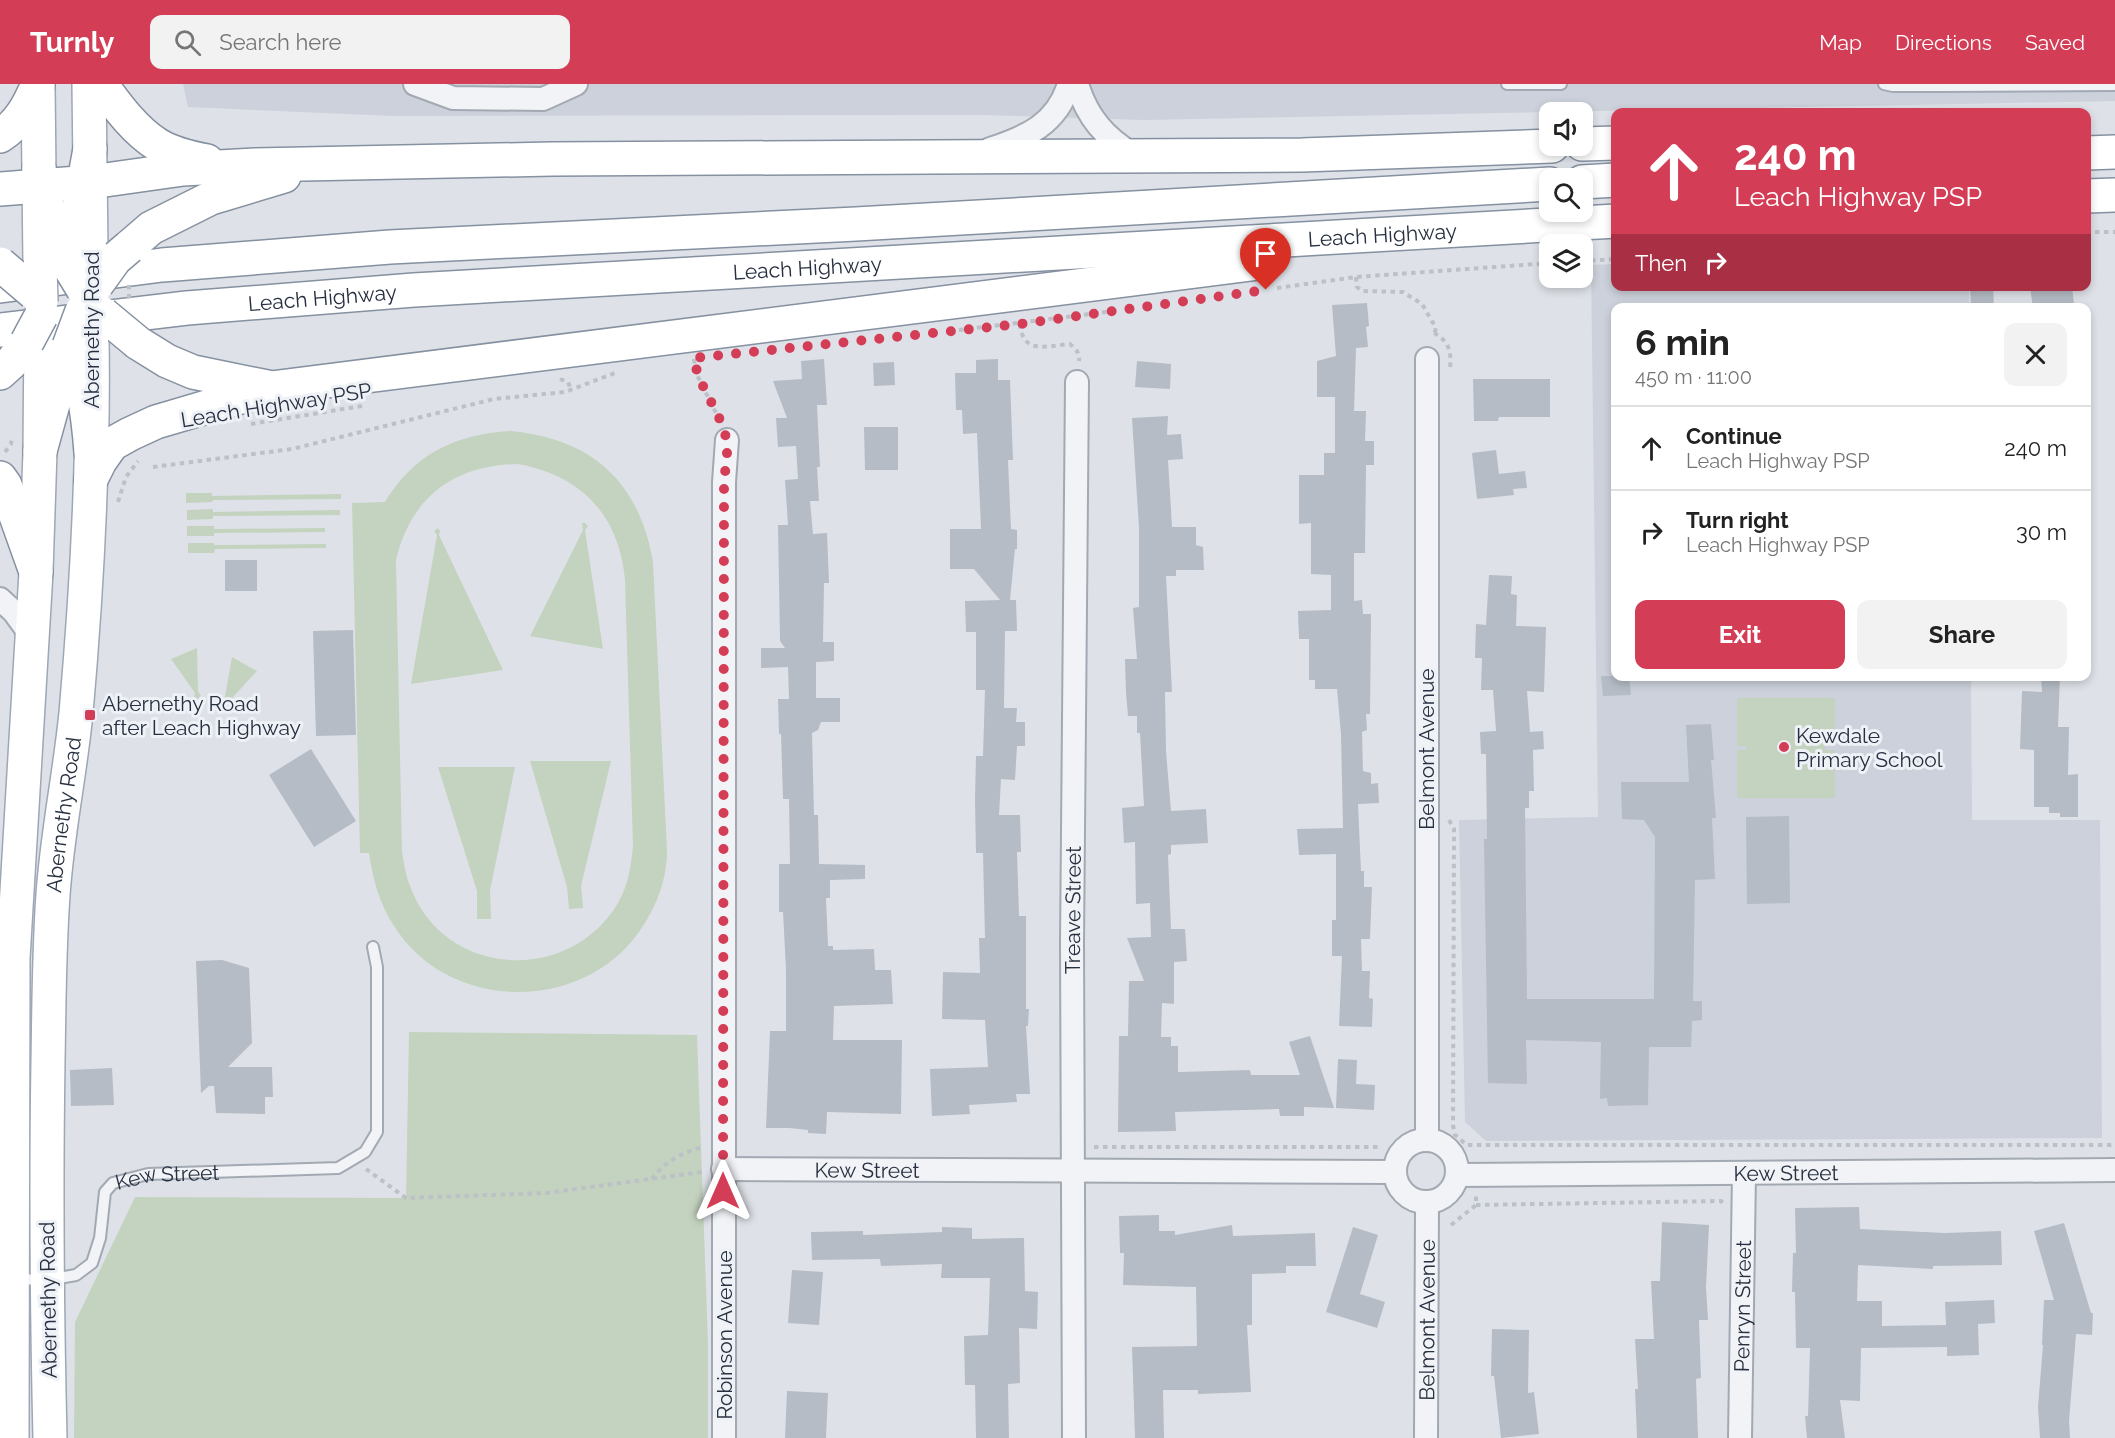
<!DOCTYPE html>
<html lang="en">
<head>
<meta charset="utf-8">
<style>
	:root { --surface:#fff; --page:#f2f2f2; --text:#222; --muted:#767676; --line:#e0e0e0; --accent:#d43d56 }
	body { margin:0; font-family:Raleway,sans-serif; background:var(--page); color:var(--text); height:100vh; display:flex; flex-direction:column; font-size:22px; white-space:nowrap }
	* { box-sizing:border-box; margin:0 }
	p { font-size:20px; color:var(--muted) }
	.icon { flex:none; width:33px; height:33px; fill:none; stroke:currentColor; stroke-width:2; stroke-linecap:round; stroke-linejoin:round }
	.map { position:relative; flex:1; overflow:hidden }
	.panel { position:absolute; left:1611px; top:219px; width:480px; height:378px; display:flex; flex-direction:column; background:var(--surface); border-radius:12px; box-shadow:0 3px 9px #0003 }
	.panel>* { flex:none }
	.guide { position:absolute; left:1611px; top:24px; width:480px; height:183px; border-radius:12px; box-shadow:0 3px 9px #0003; background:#d43d56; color:#fff; overflow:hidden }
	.controls { position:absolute; left:1539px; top:18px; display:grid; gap:12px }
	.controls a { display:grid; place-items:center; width:54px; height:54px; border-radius:12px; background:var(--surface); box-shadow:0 3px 9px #0003; font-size:30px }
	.pin { position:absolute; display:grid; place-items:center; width:51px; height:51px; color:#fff; margin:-62px -26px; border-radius:50% 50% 50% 0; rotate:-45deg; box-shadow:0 0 6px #0007 }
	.pin .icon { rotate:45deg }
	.me { position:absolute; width:66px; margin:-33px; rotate:0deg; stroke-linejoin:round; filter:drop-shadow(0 0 4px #0008) }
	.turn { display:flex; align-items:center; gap:21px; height:126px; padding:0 24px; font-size:27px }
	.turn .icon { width:78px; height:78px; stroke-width:2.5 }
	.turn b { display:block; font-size:42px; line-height:51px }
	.then { display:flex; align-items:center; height:57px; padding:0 24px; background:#0003; gap:12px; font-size:22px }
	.round { display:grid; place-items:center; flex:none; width:63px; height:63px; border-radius:12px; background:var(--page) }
	.head { display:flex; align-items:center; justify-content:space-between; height:102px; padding:0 24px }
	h1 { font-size:36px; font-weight:700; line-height:45px }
	.primary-button { display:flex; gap:12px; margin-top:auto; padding:12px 24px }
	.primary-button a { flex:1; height:69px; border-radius:12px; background:var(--accent); color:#fff; font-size:24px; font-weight:700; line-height:69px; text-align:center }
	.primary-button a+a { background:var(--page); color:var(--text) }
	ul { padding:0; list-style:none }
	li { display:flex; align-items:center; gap:18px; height:84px; padding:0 24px; border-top:2px solid var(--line) }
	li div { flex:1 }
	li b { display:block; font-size:22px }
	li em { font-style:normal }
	header { display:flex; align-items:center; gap:36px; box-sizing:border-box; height:84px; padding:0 30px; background:var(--accent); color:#fff }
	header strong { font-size:28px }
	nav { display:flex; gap:33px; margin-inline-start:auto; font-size:21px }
	.search { width:420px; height:54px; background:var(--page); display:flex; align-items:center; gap:15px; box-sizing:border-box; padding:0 21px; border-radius:12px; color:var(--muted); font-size:22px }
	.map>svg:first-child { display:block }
	.built { fill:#ccd1db }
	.green { fill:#c4d3bf; fill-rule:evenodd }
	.building { fill:#b5bcc5 }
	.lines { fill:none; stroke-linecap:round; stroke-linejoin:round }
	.service-casing { stroke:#a3a9b2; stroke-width:14 }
	.minor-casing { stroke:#a3a9b2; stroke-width:26 }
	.primary-casing { stroke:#9da7b5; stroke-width:36 }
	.motorway-casing { stroke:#8590a0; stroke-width:36 }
	.path { stroke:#bcc0c7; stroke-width:4; stroke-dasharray:4.5 4.5; stroke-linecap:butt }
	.service { stroke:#f1f3f7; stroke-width:10 }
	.minor { stroke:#f1f3f7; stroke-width:22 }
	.primary { stroke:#fff; stroke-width:33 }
	.motorway { stroke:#fff; stroke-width:33 }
	.primary-bridge-casing { stroke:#9da7b5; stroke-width:36; stroke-linecap:butt }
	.motorway-bridge-casing { stroke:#8590a0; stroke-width:36; stroke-linecap:butt }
	.path-bridge { stroke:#bcc0c7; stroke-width:4; stroke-dasharray:4.5 4.5; stroke-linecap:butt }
	.primary-bridge { stroke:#fff; stroke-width:33 }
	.motorway-bridge { stroke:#fff; stroke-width:33 }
	.route { stroke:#d43d56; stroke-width:10; stroke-dasharray:0 18 }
	.poi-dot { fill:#d43d56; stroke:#eef1f6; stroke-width:2 }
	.labels { text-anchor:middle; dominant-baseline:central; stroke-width:6; stroke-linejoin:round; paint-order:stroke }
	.street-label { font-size:21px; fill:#273040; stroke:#eef1f6 }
	.poi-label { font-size:21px; fill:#273040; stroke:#eef1f6; text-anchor:start }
</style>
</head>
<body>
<header>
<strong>Turnly</strong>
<div class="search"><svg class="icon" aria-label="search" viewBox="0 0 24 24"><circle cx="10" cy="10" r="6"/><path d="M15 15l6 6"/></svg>Search here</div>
<nav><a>Map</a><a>Directions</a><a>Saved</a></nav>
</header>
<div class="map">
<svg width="2115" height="1354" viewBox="0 0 2115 1354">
	<rect width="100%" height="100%" fill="#dee2e8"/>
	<!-- built -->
	<path class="built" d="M183,0h1932v17l-970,19 -163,-5 -589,1 -205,-9z
		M1615,180l1,22 353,1v20l-353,1v368l355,1 1,143h128l2,318 -616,3 -21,-19 -6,-302 139,-3 -7,-552z"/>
	<!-- green -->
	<path class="green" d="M511,347c81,8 128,50 142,131l14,289c0,29 -11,57 -28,81 -58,82 -191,80 -245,-6 -15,-23 -21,-47 -25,-73h-9l-8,-350 33,-1c29,-48 71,-68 126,-71zM518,380c64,12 101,51 107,116l8,266c-2,20 -5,40 -15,57 -50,84 -178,74 -209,-20 -4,-10 -5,-21 -7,-31l-6,-292c15,-63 58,-95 122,-96z
		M186,409h26v3l129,-2v5l-128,1 -1,2 -26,1z
		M213,425v3l127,-2v5l-127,1v3l-26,1v-10z
		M582,439h3l3,3 -3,4 18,119 -73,-13 53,-106z
		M187,442h27v3l111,-1v4l-111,1v3h-27z
		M438,444l2,3 -1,4 64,135 -92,14 26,-149 -3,-4z
		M188,459h26v2l112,-1v4l-111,1 -1,4h-26z
		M197,564l1,44 3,3 -3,4 -4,-2 1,-4 -24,-34z
		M232,573l25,14 -34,37 -3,-2 4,-4z
		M1737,614h98v48h-10v4h10v48h-98v-48h9l1,-4h-10z
		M530,677h81l-30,125 2,22 -14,1 -2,-22z
		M438,683h77l-25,124 1,28h-14v-28z
		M409,948l288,3 11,308v95h-634l1,-116 60,-125 271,1z"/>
	<!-- building -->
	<path class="building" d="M1970,202h23l1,22h-23z
		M2030,202h42l2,18 -41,4z
		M1367,219l2,23 -3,1 2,20 -12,1 -2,63h12l-1,30h9v24h-8l-1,88h-11v48l8,-1 1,14h8l-1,100h-4l1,16 -5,2 1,39 8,2v11l7,-1 1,20 -21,1 3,67h3v16h8l-2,52h-9l1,32h8l-1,27 4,1 -1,28 -33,-1 3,-70h-10v-36h4v-66l-37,1 -2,-26 46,-1 -2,-94 -4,-45h-22v-9h-6v-41h-10l-1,-28 33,-1v-35l-20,-1v-51l-12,1v-49h25v-22h11v-56h-18v-36l19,-5 -4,-51z
		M824,275l3,46h-10l3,62h-3l2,34h-9l3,33 14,-1 2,50h-5l-1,59h11v19l-18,1v36h24v24h-19l-3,8 -6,3 2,82h4l1,49 46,1v14l-35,1v18h-4l2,48h5v4l41,-1 1,21h16l2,34 -59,2 -1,34h69l-1,74 -74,-2 -1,22 -18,-1v-3l-19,-2h-23l4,-97h16v-61l-3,-58h-4v-48h11l-1,-65h-6l-2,-65h-2l-1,-35h11l-1,-32 -27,1v-20h24l-5,-7 -2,-116h10l-3,-45 13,-1 -2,-33 -18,1 -2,-29h11l-14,-37 29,-2 -1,-18z
		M998,275v21h12l3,80h-5l3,69 6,1v19h-2l-5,51h6l1,31h-12l-1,77h13l-1,14h9v24h-8l-2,34 -14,-1 -2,36h21l1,37h-4l2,64h7v93h3l-1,17h-2l4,68h-14l1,8 -48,3 1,9 -38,2 -2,-47 58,-2 -3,-47 -43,-1 1,-47 37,1 -1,-35h6l-2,-85h-7l-1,-53 1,-44h7l2,-66h-9v-58h-10l-1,-31 35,-1 -26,-31h-24v-40h31l-4,-96 -14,1 -1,-24h-6l-1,-37h21v-13z
		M1137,277l34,3 -1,25 -35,-2z
		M894,278l1,23 -21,1 -1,-23z
		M1473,295h77v38h-51l-1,4h-24z
		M1168,332l-1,19 14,-1 2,25 -15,1 4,67h24v18l7,2 1,23h-28v6h-10l6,116h-7l1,59 5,60 35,-2 2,34 -37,2v9l-3,1 3,74h14l2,32 -13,1v42l-12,-1 -1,34h10v9h7v26l72,-2 1,5h49l-11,-33 21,-6 24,72 -30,-1v9h-24l-1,-7 -104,3 1,19 -58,1 1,-96h9l1,-55h15l-17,-43 24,-1 -1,-34 -14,1 -1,-62 -11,1 -2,-35 22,-2 -4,-73h-3v-17h-9l-2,-23 -1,-34h12l-4,-51 6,-1v-79l-7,-110z
		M864,343h34v43h-33z
		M1496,366l3,24 26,-3 2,17 -14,1 1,6 -37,4 -5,-46z
		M225,476h32v31h-32z
		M1489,491l23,1 -1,18 6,1 -1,31 30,1 -2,65 -17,-1 3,41 13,-1 1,18 -11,1 1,41h-5v17h-4l2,191h127l1,-162 -11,-17 -22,-1 -1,-37h68l-3,-57 25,-1 3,36h-3l5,58h-4l3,61 -20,1 -2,121h9v19l-10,1 -1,26h-42l-1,58 -40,1 -1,-8 -7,1 1,-57 -75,-2 1,44 -39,-1 -4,-244h3l-1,-85h-5l-1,-22 16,-1 -3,-41h-12l1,-32h-7l1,-34 10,1z
		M353,546l3,105 -40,1 -3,-105z
		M1601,592h28l2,19 -28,1z
		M2041,592h19l-2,51h11l-1,48 10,-1v43h-18v-4h-11v-6h-15v-57l-14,-1 2,-58 20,1z
		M311,665l45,72 -42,26 -45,-72z
		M1789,732l1,87 -43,1 -1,-87z
		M222,876l27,8 3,75 -24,24h44l1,30h-8v17l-49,-1 -2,-27h-5l-8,7 -5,-132z
		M1338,975l19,1 -1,24 19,1 -1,25 -38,-2z
		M112,984l2,37 -43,1 -1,-36z
		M1859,1123l1,22 85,4 56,-2 1,34 -69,1v3l-75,-4 -1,36h25v25l64,-1 -1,-23 49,-2 1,23 -17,1 1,31 -32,1v-9l-86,1 -1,53 -20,-1 5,38h-38l-2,-22h3l2,-68h-14l-1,-56h-3l1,-39h3l-1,-45z
		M1159,1131v16h16v4l57,-10 1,11 82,-3 1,33h-30v7l-34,1v51h-5l4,67 -53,2v-4h-35l1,48h-29l-3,-91 65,-1 -1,-59 -73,-2 1,-32h-4l-1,-37z
		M1662,1138l47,3 -3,62 2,33h-9l2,58 -5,1 2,59h-61l-2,-49h3l-3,-50h19l-3,-58h9z
		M2064,1139l27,90h2l-1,22 -16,-1 -7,87 1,17h-30l-2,-31 5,-62h-1l2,-45h10l-20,-69z
		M942,1143l30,1v11l52,-1 1,53 13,1 -1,37 -18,-1 1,55 -12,1 1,54h-33l-1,-53h-10l-1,-49 24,-1 2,-57h-49l1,-14 -61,2 -1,-7 -68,1 -1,-28 52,-1v4l79,-3z
		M1353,1143l25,8 -18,59 25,8 -8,26 -51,-16z
		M792,1186l31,2 -4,53 -31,-2z
		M1492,1245l37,1 -1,63 6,-1 5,42 -38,4 -7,-62h-3z
		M787,1307l41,2 -2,45h-41z"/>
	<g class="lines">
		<!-- service casing -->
		<g class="service-casing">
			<g id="service">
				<path d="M1507,0h54"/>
				<path d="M1884,0l9,2h48l174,-1"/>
				<path id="s1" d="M14,1195l33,1 29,-5 16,-12 8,-25 5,-46 8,-9 35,-9 190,-6 27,-16 12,-20v-165l-4,-20"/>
			</g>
		</g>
		<!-- minor casing -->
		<g class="minor-casing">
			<g id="minor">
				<path d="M415,0l38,14 90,1 33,-15"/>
				<path d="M1077,0c10,33 28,54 57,71"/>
				<path d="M990,65c37,-12 67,-25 79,-65"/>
				<path d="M0,515l14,13 19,26"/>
				<path d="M1427,1055v-780"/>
				<circle cx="1426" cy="1087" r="31"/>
				<path id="s2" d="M723,1085l672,3"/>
				<path id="s3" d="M1458,1091l657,-5"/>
				<path d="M724,1354v-956l3,-42"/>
				<path id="s4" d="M1074,1354l-2,-494 5,-562"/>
				<path id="s5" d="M1426,1354l1,-236"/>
				<path id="s6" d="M1740,1354l4,-265"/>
			</g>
		</g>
		<!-- primary casing -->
		<g class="primary-casing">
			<g id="primary">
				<path d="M38,0l2,181"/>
				<path d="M89,0l2,167"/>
				<path d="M12,1354l1,-480 23,-386 4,-121 1,-121"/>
				<path id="s7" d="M50,1354c-3,-126 -4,-251 -2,-377 1,-55 1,-111 5,-166 4,-61 17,-121 23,-182 11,-125 18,-250 16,-376"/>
			</g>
		</g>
		<!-- motorway casing -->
		<g class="motorway-casing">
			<g id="motorway">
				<path d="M101,0c16,22 34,47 57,61 15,9 33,13 49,16"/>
				<path d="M0,52c20,-13 29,-31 38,-52"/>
				<path d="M1582,60l34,-1"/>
				<path d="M2086,69l29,-1"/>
				<path d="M39,85c6,34 13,57 25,89"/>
				<path d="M1582,98l34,-2"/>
				<path d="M0,105l91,-7 92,-13 72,-4 297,-6 750,-4 250,-9"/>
				<path d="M2086,112l29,-1"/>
				<path d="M129,163l22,-19 60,-30 73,-22"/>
				<path d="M58,193l13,-37 10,-42 9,-49"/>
				<path d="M0,202l162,-21 228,-18 466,-23 694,-40"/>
				<path id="s8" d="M0,246l187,-22 227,-18 1202,-69"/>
				<path d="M67,257c16,36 21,72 24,111"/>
				<path d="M138,259l29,18 26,11 74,15"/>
				<path d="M0,289l11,-10 16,-21"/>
				<path d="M40,367l29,-105"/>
				<path d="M0,394l5,7 31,87"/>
				<path d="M91,395l9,-18 12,-17 18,-10 26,-12 115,-34 996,-126"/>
			</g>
		</g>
		<!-- path -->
		<path class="path" d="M2086,148h29
			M1582,177l34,-2
			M1356,193l1,10 5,4 41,1 19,12 14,24 -2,7
			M1277,204l79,-11 194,-14
			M1020,240c3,31 26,22 50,20 6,5 10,9 9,17
			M959,246l156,-19
			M1434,249c14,7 18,19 16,34
			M694,275l2,14 24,48
			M560,295l8,3 3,8
			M251,340l111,-18
			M5,368l6,-8 1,-6
			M153,383l139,-18 202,-50 71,-7 50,-19
			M118,418l8,-25 12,-16
			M1449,736l5,9 -1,296 2,10 12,10h648
			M1094,1063h284
			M366,1085l40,29 140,-5 156,-21
			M652,1095c13,-18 30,-26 50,-32
			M1476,1121l245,-4 2,2
			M1451,1141l25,-20v-10"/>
		<!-- service -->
		<use href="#service" class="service"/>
		<!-- minor -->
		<use href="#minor" class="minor"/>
		<!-- primary -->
		<use href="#primary" class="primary"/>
		<!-- motorway -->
		<use href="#motorway" class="motorway"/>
		<!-- primary-bridge casing -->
		<g class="primary-bridge-casing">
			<path id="primary-bridge" d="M91,167v42
				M40,181l1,37
				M92,216v37"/>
		</g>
		<!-- motorway-bridge casing -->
		<g class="motorway-bridge-casing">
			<path id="motorway-bridge" d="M64,174l19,31
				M0,180l34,29
				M97,200l18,-25 14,-12
				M103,230l35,29
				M27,258l14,-26
				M69,262l13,-35"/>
		</g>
		<!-- path-bridge -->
		<path class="path-bridge" d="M129,201v16"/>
		<!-- primary-bridge -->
		<use href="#primary-bridge" class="primary-bridge"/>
		<!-- motorway-bridge -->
		<use href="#motorway-bridge" class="motorway-bridge"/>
	</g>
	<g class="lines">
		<!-- route -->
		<path class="route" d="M723,1107l1,-709c1,-13 5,-31 2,-44 -6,-28 -28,-51 -32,-80l326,-34 246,-34"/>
	</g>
	<!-- markers -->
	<g class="poi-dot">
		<rect x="84" y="625" width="12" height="12" rx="3"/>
		<circle cx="1784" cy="663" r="6"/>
	</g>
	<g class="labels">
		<!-- street labels -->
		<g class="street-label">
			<text stroke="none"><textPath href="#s8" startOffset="1386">Leach Highway</textPath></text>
			<text stroke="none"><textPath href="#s8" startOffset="810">Leach Highway</textPath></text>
			<text stroke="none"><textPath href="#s8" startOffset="324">Leach Highway</textPath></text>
			<text transform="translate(91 246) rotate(-90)">Abernethy Road</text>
			<text transform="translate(276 321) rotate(-9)">Leach Highway PSP</text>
			<text transform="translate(1426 665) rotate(-90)">Belmont Avenue</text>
			<text stroke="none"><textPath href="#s7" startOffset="624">Abernethy Road</textPath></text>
			<text stroke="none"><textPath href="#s4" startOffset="528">Treave Street</textPath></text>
			<text stroke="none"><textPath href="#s2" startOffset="144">Kew Street</textPath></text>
			<text stroke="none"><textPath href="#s3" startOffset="328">Kew Street</textPath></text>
			<text stroke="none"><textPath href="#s1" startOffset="222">Kew Street</textPath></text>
			<text transform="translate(48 1216) rotate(-91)">Abernethy Road</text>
			<text stroke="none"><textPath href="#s6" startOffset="132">Penryn Street</textPath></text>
			<text stroke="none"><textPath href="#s5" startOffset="118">Belmont Avenue</textPath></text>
			<text transform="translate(724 1251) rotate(-90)">Robinson Avenue</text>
		</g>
		<!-- poi labels -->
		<g class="poi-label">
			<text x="102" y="619">Abernethy Road<tspan x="102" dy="24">after Leach Highway</tspan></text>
			<text x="1796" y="651">Kewdale<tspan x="1796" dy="24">Primary School</tspan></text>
		</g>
	</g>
</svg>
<div class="controls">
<a><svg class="icon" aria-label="sound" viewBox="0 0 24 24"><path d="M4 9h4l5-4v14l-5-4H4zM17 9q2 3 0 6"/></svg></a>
<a><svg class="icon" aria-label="search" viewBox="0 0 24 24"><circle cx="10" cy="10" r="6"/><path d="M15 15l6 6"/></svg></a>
<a><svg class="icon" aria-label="layers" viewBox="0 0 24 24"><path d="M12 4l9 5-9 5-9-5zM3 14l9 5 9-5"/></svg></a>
</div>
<div class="pin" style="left:1266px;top:206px;background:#d93025"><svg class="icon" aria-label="arrive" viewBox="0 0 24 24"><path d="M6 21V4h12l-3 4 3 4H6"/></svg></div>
<svg class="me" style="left:723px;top:1107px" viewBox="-20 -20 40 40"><path d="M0-17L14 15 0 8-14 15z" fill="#d43d56" stroke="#fff" stroke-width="4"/></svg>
<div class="guide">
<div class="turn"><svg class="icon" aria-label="ahead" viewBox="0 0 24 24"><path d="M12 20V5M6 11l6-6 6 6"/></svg><div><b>240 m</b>Leach Highway PSP</div></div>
<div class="then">Then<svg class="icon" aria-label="right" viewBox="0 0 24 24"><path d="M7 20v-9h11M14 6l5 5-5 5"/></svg></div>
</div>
<section class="panel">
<div class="head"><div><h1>6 min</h1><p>450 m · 11:00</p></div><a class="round"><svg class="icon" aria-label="close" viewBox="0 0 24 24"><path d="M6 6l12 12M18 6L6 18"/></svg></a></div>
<ul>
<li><svg class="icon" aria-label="ahead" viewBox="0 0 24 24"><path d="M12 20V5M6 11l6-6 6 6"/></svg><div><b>Continue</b><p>Leach Highway PSP</p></div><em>240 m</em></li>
<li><svg class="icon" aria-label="right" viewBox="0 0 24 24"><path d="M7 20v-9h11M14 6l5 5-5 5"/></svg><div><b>Turn right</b><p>Leach Highway PSP</p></div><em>30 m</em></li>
</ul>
<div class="primary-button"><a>Exit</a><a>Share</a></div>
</section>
</div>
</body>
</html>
